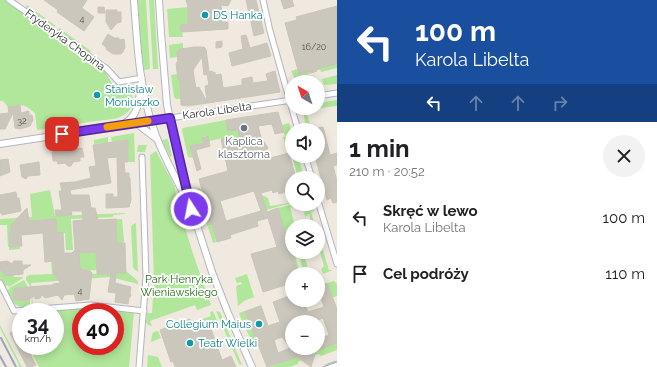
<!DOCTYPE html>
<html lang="pl">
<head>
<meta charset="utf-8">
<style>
	:root { --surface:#fff; --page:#f2f2f2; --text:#202124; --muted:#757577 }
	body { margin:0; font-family:Raleway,sans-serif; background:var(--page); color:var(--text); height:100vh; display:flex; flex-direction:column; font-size:15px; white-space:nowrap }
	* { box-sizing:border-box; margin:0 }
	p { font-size:13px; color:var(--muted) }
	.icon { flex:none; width:22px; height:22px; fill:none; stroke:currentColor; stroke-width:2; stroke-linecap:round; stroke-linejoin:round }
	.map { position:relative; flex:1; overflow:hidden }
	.side { display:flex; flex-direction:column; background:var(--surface); width:320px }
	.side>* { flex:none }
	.hud { background:#1a4fa0; color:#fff; overflow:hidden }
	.needle { width:26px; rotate:321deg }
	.controls { position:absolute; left:285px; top:75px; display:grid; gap:8px }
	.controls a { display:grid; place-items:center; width:40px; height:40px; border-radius:50%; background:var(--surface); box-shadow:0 2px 10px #0003; font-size:20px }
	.speed { position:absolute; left:12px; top:303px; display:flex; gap:8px; font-size:20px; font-weight:700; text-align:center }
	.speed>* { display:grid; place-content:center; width:52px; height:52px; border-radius:50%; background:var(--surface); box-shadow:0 2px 10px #0003; line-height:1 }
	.speed small { font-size:10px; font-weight:400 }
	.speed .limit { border:6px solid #d22; background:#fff; color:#111 }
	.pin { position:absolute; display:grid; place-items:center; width:34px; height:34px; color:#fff; margin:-17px; border-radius:8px; box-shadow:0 2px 6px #0006 }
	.me { position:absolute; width:44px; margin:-22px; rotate:349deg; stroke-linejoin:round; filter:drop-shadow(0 0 3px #0008) }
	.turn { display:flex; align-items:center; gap:14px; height:84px; padding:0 12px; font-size:18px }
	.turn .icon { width:52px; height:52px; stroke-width:2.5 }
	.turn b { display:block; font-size:28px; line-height:34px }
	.lanes { display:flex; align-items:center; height:38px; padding:0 12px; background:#0003; justify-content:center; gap:20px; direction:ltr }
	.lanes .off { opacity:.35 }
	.round { display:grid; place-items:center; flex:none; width:42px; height:42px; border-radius:21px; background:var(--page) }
	.summary { display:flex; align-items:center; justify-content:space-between; height:68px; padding:0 12px }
	h1 { font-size:24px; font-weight:700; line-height:30px }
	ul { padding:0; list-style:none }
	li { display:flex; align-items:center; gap:12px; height:56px; padding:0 12px }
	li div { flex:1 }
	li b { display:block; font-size:15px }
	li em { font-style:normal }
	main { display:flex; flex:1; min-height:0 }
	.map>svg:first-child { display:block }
	.green { fill:#b1e79a; fill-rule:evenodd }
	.building { fill:#cbc7bd; stroke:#cbc5b8; fill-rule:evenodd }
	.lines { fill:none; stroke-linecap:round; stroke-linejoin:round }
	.minor-casing { stroke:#b3b5c1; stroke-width:7 }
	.tertiary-casing { stroke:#b3b5c1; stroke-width:8 }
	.minor { stroke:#fff; stroke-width:5 }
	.tertiary { stroke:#fff; stroke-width:6 }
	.tram { stroke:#a1a3b8; stroke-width:1 }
	.rail { stroke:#a1a3b8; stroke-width:2 }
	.route-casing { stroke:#51269a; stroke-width:10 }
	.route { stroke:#7c3aed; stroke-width:7 }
	.slow { stroke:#f59e0b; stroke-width:7 }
	.culture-dot { fill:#0f9aa8; stroke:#fff; stroke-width:1.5 }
	.worship-dot { fill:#6b7280; stroke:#fff; stroke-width:1.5 }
	.labels { text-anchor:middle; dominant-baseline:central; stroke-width:3.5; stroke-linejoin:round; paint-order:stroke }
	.number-label { font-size:9px; fill:#545451 }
	.culture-label { font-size:11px; fill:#0d838f; stroke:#fff; text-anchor:start }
	.street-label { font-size:11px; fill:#2d2d2d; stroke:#fff }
	.worship-label { font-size:11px; fill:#5b616d; stroke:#fff }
	.park-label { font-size:11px; fill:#266f18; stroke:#fff }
</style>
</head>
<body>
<main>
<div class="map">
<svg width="337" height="367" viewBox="0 0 337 367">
	<rect width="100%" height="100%" fill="#efe9df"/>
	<!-- green -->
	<path class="green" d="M0,0h5l99,70 11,18 6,1 4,-4c12,11 10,26 -5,32 -8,3 -17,3 -25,4 -19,3 -38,6 -58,9l-2,-17c-10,-8 -13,-10 -27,-6l-5,-6h-3z
		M138,0h8l4,69 -6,1 -4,-35z
		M149,0h5l4,69h-5z
		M27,5l29,21 -2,1 -28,-20z
		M188,7v17l-8,1 1,7h1l1,5h-14l-2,-28z
		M59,28l32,23 -1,2 -32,-23z
		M183,43v6l-5,1v7l-8,1 -1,-13z
		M337,64v4l-16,4 -1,-2h-3v-1z
		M297,69l2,5 11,-3 1,2 -3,1v2l-13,3 -4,-8z
		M178,74l2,6 1,13 -1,1v5h-4l-2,-2 -3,-22z
		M337,75v9l-13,1 -2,-6z
		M337,100v6l-26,3v2l-5,-1 5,19 -4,1 -4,-18 2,-4h13v-5z
		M226,120l2,11 13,-2 3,11 -13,6 -2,-9 -20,4 -1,-5 -5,1 1,6 -14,3 3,12 -5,-1 -6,-27 1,-2z
		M289,123l3,10 -7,3 -3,-11z
		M134,133l1,29h-7v-21l-1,-1 -15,2 -1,-5z
		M292,135v21h6l-7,2 -3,-12 -2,1 -3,-10z
		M108,137v6l-14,1v-4z
		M168,139l4,17 -2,1 -8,-17z
		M138,145h9l-2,7h-8z
		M156,151l17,32 2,4 1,10 17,57 18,51 -14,5 -2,-5 -45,16 2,5 -4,-1 -2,-3 1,-9h5l2,-30 -4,-128z
		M299,159l5,19h-6l-5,-18z
		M200,188l7,20 -3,1v5l-8,-25z
		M50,190l5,26 71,-3 -2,1 -11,1v2l-42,2 2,31h-7l-1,-17h-8l-2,-14 -26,2 -18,3v4l3,4 -5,1 1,14h10v2l-11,1v-3h-1l-1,-22h-7v-6l32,-2 -2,-23z
		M262,195l6,3 2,8 18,-3 -1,-5 2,-1 3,2v4l-26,7z
		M294,204l1,4 -5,-1 5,19h-3v26l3,3 5,19h-2l-20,-66z
		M313,209l1,2 -3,1 4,14h-3l-3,-12 -4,3 -1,-5z
		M115,219h7l2,22 -1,2h-6l-1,-23z
		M206,219l2,4 3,-1 5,20 -3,1 -5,-16 1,-2 -2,1z
		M136,223l2,49 -4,-3 -1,-2 -2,-39 1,-3z
		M318,235l11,35h4l-10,4 -2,-5 3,-3 -6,-21z
		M86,252h10l1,18 -17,1 -2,-18z
		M305,258l4,15 4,1h-9l-4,-15z
		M51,261l40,13 34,-1 1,-2 12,10v3l-28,-7 -79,6 2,24h-1l-1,-20 -5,-7v-3l3,-2 23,-1z
		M0,263v7l4,2v3h10v2h8l1,1 -14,9 -1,-2 -2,1 -1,3 -5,-11z
		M247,274l7,23 -10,4 -6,5 -2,-20 6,-2 -1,-2 -4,1 -2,-5z
		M24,280l4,7 -13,1v5l-2,1v4l4,2 13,-1v8c-16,1 -17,-4 -24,-17l4,-1 -1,-1z
		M334,281l3,3v12l-5,2 -5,-15z
		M261,305v1l-16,6 3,7 -6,2 -3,-8z
		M91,306l43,6 -5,55h-90l-11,-21h27v-34h-33zM81,312h34v34h-34z
		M213,311l5,12 -10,4 -2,-4 -13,4 -1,-4 19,-7 -1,-4z
		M216,311l4,1 22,53 -3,-1z
		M0,322v3l22,42h-2l-20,-39z
		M249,322l2,6h2l5,16 -4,1 -11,-21z
		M158,331l3,7 -10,4c1,-6 0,-11 7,-11z
		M337,343v7l-16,6 -2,-2 -4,1 2,-5z
		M148,355l10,2 4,10h-15z
		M297,357l4,3 -3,2v2l-9,3h-20z"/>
	<!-- building -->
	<path class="building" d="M44,0h43l-5,8 12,9 -10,14 -27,-19 1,-2z
		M186,0h45l-3,6 -7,-1 1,17h6v7l-47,3 -1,-7 8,-1v-17z
		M246,0h10l8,33 -10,3z
		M281,0h11l2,6 -10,3z
		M337,6v58l-20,5v2l-6,2 -1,-2 -11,3 -14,-51 12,-3 -1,-3z
		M98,7h6l1,6h-7z
		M106,10h11v2h4v10l-4,1 -6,7 -5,-8z
		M108,34l6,4h5v2l5,-1 1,8 -2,5 -2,2h-8l-7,-5 1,-1 -5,-4z
		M246,35l4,13 17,-5 4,13 -39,10 -3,-13 14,-4 -2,-13z
		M222,41v6l-6,1v-6z
		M195,47h9l2,2 3,23 3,-1 1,2 2,-1v3l6,-1 2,14 19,-3v-6l10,-2 1,6 15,-2 -2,-7 9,-3 5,21 -92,14 -7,-1 -1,-25h-2l-2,-17 2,-1 -1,-10 3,-3zM202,57l2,18 3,-1 2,11 -4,1 2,16 -8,-15 -3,1 -2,-11 -1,-7z
		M20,105l1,8 8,-2v4h3l1,5 -3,6 -10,3 -5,-1 -2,-15 -8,16h-5v-15l9,-1 -1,-6z
		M278,112l6,20 -9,2 -3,-10 -14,2 3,11 7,11 -9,13 30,-8 7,25h-4v12l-13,4 -1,-3 -5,2 -1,-3 -11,3 6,19 11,-4 20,66h-6v9l-29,9 -12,-38 26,-7 -9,-29 -11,3 1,5 -28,9 1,3 -14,4 -6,-20h-3l-3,-7 -1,-5 3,-1 -8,-30 29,-8 -7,-32 8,-2 2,8 9,-4 -2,-11 -10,1 -2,-11zM254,191l7,20 -35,10 -6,-20z
		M323,127l7,28 7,-2v12l-4,1 4,15v21l-4,1 -2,-5 -4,2 -12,-44h3v-28z
		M208,136l2,10 -14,4 5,19 -4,2 -7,-25 14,-3 -2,-5z
		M128,140v22h-4l1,11h4v5h1l1,22 -2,7 -23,1v-14h7v3h5l-1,-40 -10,1 4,25 -41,7 1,5h18l2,13h4l3,12 18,-1 1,24h8l1,30h-10l-1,10 16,4 -1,6 1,3 -2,2 -1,6 -13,-2 1,-9 -8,-1 3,-18h-14l-1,-22 -17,1 1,15 3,2h6l3,3 -3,26 -13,2 -2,-7 -10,1 -2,5 -4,-5 -13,3 -3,-3 -2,3 -5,1v-3l-8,4h-11l-3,-2v-4l2,-6 38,-3v-1l8,-1 -7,-8 -1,-14 -8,1 -2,-29 -22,2 1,11 -12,1 -1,-14h2v-9l2,-1 14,-15 2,13 27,-2 1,14 6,-1 1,21h8l3,-3 -2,-29 10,-1 -1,-9h-11l1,4 -16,1 -1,-6h7l-3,-19h3l-2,-8 15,-1 16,-4 -2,-11 7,-1 -3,-21z
		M82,148l2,9h-4v4l-7,1 -2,4h-3l-3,-3 -7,1 -1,-3h-4l-1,-9z
		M8,159l2,13 -10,4v-16z
		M39,162l1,13 -12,1 -2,3 -4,-2 -2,-12z
		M16,192l1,6h2l2,13 -19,4v-2h-2v-18z
		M7,261l5,3 2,-3h8v4h9l-8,5v4l-19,2v-3l-4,-3v-8z
		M327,283l10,26v34l-19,7v-11l11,-4 -6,-17 -10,4h-21v26h25l-6,19 -14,-10 -30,10 -22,-55 16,-6 7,20 12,-4 -7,-20 16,-6 3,-1v5h11l5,12 16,-5 -4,-12 -2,1v-10zM282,337l8,11 -12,5 -4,-13z
		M190,319l3,8 6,-2 2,5 9,-4 12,34 9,-4 5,11h-61l-2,-6 -2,1 -11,-32z
		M18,329l3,7v10h5l10,19 -5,2h-4l-17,-34z"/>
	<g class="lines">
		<!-- minor casing -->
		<g class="minor-casing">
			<path id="minor" d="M9,0l97,68 13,14 23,-4
				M263,0l7,31 28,99
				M318,96l19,-3
				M170,118l122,-18
				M305,156l7,22
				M318,201l19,63
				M0,283l14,28 77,-6 53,6
				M139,367l7,-90 -4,-120
				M328,367l9,-3"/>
		</g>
		<!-- tertiary casing -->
		<g class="tertiary-casing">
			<path id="tertiary" d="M134,0c3,42 5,87 19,127 8,26 23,51 35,75
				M159,0l2,33 6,72 14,65 7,19 4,21 20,62 16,41 24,54
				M125,123c14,-8 14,-24 16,-39
				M136,123l21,16
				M0,144l170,-26"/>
		</g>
		<!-- minor -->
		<use href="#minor" class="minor"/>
		<!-- tertiary -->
		<use href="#tertiary" class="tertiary"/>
		<!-- tram -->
		<path class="tram" d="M323,367l14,-5"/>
		<!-- rail -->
		<path class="rail" d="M1,338l15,29
			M0,356l6,11"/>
	</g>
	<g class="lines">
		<!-- route casing -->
		<g class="route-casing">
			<path id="route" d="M62,134l108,-16 21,91"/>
		</g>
		<!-- route -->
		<use href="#route" class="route"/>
		<!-- slow -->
		<path class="slow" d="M107,127l41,-6"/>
	</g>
	<!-- markers -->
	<g class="culture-dot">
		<circle cx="205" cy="15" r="4"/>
		<circle cx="97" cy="95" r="4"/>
		<circle cx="259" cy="324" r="4"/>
		<circle cx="190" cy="343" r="4"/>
	</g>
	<circle class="worship-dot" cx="244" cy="128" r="4"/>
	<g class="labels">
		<!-- number labels -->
		<g class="number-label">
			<text x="82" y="19">4</text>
			<text x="314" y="47">16/20</text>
			<text x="22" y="121">32</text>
			<text x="80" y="291">4</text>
		</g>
		<!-- culture labels -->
		<g class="culture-label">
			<text x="213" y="15">DS Hanka</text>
			<text x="105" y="89">Stanisław<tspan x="105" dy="13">Moniuszko</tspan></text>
			<text x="251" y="324" text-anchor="end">Collegium Maius</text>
			<text x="198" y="343">Teatr Wielki</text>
		</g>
		<!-- street labels -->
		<g class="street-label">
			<text transform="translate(65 40) rotate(36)">Fryderyka Chopina</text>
			<text transform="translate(217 111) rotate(-8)">Karola Libelta</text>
		</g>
		<!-- worship labels -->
		<g class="worship-label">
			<text x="244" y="141">Kaplica<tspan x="244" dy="13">klasztorna</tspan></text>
		</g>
		<!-- park labels -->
		<g class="park-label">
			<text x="179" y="279">Park Henryka<tspan x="179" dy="13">Wieniawskiego</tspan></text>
		</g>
	</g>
</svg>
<div class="controls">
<a><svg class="needle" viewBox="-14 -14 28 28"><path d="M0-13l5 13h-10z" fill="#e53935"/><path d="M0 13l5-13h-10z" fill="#757577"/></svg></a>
<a><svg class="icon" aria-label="sound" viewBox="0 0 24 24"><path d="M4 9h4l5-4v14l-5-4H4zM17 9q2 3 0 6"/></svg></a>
<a><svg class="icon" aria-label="search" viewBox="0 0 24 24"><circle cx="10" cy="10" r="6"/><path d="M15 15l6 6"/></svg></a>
<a><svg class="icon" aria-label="layers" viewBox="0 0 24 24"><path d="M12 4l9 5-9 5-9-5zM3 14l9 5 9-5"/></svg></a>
<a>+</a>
<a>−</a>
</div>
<div class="speed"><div>34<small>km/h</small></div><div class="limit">40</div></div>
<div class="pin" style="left:62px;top:134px;background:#d93025"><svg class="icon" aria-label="arrive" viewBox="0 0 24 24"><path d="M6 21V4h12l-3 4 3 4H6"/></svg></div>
<svg class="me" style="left:191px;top:209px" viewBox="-20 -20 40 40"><circle r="17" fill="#7c3aed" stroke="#fff" stroke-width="3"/><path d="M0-11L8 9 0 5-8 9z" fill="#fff"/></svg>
</div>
<section class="side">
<div class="hud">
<div class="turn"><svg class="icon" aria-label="left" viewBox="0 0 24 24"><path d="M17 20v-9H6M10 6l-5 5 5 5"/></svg><div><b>100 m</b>Karola Libelta</div></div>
<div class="lanes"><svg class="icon" aria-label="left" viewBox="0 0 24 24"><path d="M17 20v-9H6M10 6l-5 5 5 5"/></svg><svg class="icon off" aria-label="ahead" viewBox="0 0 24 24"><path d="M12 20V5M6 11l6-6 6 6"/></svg><svg class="icon off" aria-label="ahead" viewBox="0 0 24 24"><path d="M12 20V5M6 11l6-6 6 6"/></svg><svg class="icon off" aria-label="right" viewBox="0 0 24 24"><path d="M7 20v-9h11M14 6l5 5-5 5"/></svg></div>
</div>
<div class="summary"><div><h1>1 min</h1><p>210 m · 20:52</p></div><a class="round"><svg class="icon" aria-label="close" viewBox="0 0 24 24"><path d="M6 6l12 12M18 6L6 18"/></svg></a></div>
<ul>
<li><svg class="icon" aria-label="left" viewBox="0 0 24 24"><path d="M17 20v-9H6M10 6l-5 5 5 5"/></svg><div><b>Skręć w lewo</b><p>Karola Libelta</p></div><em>100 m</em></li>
<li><svg class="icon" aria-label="arrive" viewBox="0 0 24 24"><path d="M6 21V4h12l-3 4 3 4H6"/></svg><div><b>Cel podróży</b></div><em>110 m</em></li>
</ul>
</section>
</main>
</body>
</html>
